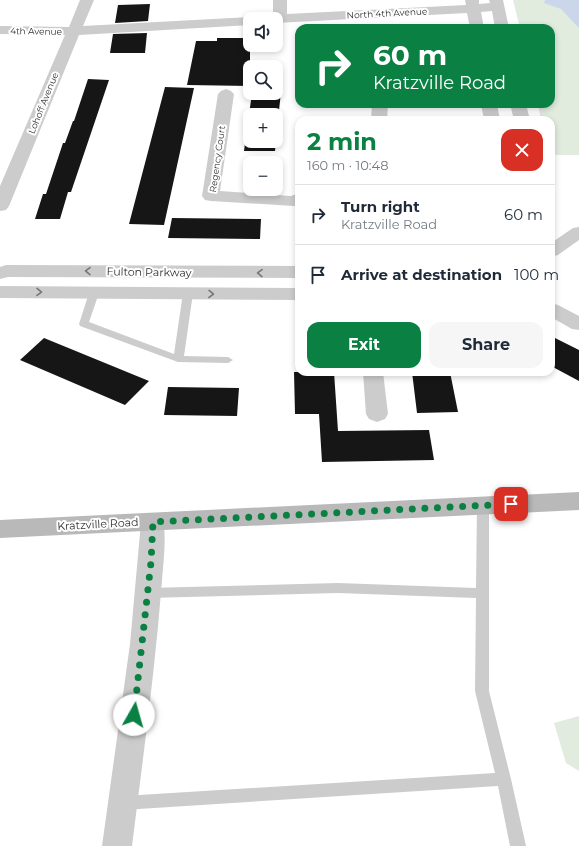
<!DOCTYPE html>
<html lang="en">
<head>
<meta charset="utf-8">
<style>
	:root { --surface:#fff; --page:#f6f6f7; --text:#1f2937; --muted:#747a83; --line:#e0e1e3; --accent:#0b8043 }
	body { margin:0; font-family:Montserrat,sans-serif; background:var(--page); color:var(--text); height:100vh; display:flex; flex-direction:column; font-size:15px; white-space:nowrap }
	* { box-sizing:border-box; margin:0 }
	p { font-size:13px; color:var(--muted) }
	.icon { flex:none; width:22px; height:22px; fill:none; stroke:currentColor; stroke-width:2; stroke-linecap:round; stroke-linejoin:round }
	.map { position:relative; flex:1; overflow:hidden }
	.side { position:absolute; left:295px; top:116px; width:260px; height:260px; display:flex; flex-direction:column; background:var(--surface); border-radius:12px; box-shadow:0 2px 6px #0003 }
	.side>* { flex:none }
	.guide { position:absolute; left:295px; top:24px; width:260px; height:84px; border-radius:12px; box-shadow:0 2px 6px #0003; background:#0b8043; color:#fff; overflow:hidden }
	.tools { position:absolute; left:243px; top:12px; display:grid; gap:8px }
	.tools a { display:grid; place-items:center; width:40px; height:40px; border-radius:8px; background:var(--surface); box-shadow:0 2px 6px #0003; font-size:20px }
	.pin { position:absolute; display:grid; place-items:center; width:34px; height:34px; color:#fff; margin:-17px; border-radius:8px; box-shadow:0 2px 6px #0006 }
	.me { position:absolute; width:44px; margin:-22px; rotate:7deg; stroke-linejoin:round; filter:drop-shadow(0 0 3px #0008) }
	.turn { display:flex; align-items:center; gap:14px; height:84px; padding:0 12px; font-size:18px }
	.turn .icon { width:52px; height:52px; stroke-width:2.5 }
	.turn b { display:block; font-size:28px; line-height:34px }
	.round { display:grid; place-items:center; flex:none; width:42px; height:42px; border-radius:12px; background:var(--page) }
	.head { display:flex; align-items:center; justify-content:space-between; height:68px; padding:0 12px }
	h1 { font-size:24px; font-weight:700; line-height:30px; color:var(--accent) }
	.button { display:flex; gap:8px; margin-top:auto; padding:8px 12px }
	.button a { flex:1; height:46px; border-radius:12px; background:var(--accent); color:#fff; font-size:16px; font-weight:700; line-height:46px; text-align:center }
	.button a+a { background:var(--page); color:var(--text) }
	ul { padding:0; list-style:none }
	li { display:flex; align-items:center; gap:12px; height:60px; padding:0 12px; border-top:1px solid var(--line) }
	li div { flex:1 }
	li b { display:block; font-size:15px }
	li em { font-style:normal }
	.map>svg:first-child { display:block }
	.green { fill:#e1ebde }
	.water { fill:#cbd6ea }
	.building { fill:#161616 }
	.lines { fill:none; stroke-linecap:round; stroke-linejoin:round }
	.service { fill:#ccc; fill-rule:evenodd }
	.minor { fill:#ccc; fill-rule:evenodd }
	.secondary { fill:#b9b9b9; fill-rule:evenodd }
	.oneway { stroke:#767676 }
	.route { stroke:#0b8043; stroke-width:7; stroke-dasharray:0 12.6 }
	.labels { text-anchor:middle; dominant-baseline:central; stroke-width:4; stroke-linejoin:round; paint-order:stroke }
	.far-street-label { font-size:9px; fill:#2f2f2f; stroke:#fff }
	.street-label { font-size:11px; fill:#2f2f2f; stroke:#fff }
</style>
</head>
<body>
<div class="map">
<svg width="579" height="846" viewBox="0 0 579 846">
	<rect width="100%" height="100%" fill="#fff"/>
	<!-- green -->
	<path class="green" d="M513,0h66v155h-28v-35h-10l-3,-16h13v-76h-31z
		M579,716v55l-13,-8 -12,-40z"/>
	<!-- water -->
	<path class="water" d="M545,0h34v28l-18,-19 -17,-6z"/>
	<!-- building -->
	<path class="building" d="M150,4l-2,17 -33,2 3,-18z
		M147,33l-2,20h-35l3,-19z
		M217,38h33v48l-63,-1 9,-44h21z
		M88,79l21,1 -38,112h-3l-8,27h-25l8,-25h3l17,-51h2l8,-22h1z
		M165,87l29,1 -30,137 -35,-1z
		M276,92h5l-5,46v-23h-26v26h26l-1,10h-31l8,-58z
		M172,218l89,1 -1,20 -92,-1z
		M551,336l28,14v31l-28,-15z
		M44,338l105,43 -24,24 -105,-45z
		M294,372h40l4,59 91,-1 5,30 -112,2 -3,-48h-24z
		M412,372h38l8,40 -41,1z
		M168,387l71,1 -2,28 -73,-1z"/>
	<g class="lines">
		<!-- service -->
		<path class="service" d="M94,290l5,3 -10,29 85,32 9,-61 2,-2h6l2,2 -9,63 44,1 5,3 -5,3 -50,-1 -98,-36 -1,-2 10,-31z
			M483,500l4,2 2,3v186l22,88 15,67h-16l-12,-60 -375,24 -5,-2 -2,-5 2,-5 5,-2 372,-23 -20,-82 1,-93 -138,-5 -191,5 -5,-1 -1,-4 1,-4 5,-1 191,-5 138,5 1,-83 2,-3z"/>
		<!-- minor -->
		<path class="minor" d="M80,0h14l-11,26 167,-9 5,2h-5v6l-171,10 -70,171 -3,4 -6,1v-25l65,-151 -65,-1v-8l69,1z
			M273,0h14v14l179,-9 -1,-5h14v4l11,-1 -1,-3h14l6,28h-14l-3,-17 -11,1 3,16h-14l-3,-15 -191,10v-4h-7l4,-3z
			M226,89l5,2 3,3 -14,97 71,5 8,-3v12l-5,1 -83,-5 -6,-1 -3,-4 16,-102 3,-3z
			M372,104h16l-1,16h-16z
			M481,104h16l3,16h-16z
			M510,104h16l4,16h-16z
			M579,227v13l-21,15 -7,2v-14l22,-15z
			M6,265l293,1v12l-291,-1 -8,2v-12z
			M0,286l299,2v12l-299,-2z
			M551,303l7,2 21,11v14l-7,-1 -21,-12z
			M363,372h20l5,42 -3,5 -8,3 -8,-3 -3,-5z
			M153,513l8,2c7,13 2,50 1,66 -7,89 -19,177 -30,265h-30l28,-202 11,-122 4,-7z"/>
		<!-- secondary -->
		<path class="secondary" d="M579,492v18l-579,28v-18z"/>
	</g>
	<!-- one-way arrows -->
	<defs><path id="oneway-chevron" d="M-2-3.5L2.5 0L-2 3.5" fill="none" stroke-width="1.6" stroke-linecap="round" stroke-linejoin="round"/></defs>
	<g class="oneway">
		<use href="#oneway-chevron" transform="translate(88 271) rotate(-179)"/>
		<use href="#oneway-chevron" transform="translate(260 273) rotate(-179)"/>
		<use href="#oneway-chevron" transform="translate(39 292) rotate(1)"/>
		<use href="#oneway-chevron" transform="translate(211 294) rotate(1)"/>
	</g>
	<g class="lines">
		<!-- route -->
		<path class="route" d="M134,715l17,-153 2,-40 358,-18"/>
	</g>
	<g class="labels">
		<!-- far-street labels -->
		<g class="far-street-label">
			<text transform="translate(387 13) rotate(-3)">North 4th Avenue</text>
			<text transform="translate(36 31) rotate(1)">4th Avenue</text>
			<text transform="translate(43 103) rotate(-68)">Lohoff Avenue</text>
			<text transform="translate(217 159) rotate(-82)">Regency Court</text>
		</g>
		<!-- street labels -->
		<g class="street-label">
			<text transform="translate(149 272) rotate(1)">Fulton Parkway</text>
			<text transform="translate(98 524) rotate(-3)">Kratzville Road</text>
		</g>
	</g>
</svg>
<div class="tools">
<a><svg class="icon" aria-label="sound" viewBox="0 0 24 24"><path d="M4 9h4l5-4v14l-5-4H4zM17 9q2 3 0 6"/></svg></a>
<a><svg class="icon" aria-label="search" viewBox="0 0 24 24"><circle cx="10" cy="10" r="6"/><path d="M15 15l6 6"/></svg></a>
<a>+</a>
<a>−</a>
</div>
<div class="pin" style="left:511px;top:504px;background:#d93025"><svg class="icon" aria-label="arrive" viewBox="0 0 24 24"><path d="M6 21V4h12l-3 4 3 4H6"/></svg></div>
<svg class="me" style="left:134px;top:715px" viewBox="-20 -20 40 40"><circle r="19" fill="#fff"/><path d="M0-13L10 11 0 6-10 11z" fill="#0b8043"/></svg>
<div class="guide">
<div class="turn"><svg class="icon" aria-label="right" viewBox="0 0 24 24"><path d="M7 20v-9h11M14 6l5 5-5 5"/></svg><div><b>60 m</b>Kratzville Road</div></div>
</div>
<section class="side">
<div class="head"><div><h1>2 min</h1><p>160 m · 10:48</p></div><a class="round" style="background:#d93025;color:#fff"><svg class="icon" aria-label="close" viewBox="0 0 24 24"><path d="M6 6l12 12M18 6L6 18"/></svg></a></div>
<ul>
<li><svg class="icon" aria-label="right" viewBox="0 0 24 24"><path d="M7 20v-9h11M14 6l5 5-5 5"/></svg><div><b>Turn right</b><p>Kratzville Road</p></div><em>60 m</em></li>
<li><svg class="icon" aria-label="arrive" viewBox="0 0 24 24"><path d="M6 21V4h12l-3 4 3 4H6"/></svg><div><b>Arrive at destination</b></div><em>100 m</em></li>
</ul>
<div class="button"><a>Exit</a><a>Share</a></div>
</section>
</div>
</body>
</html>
